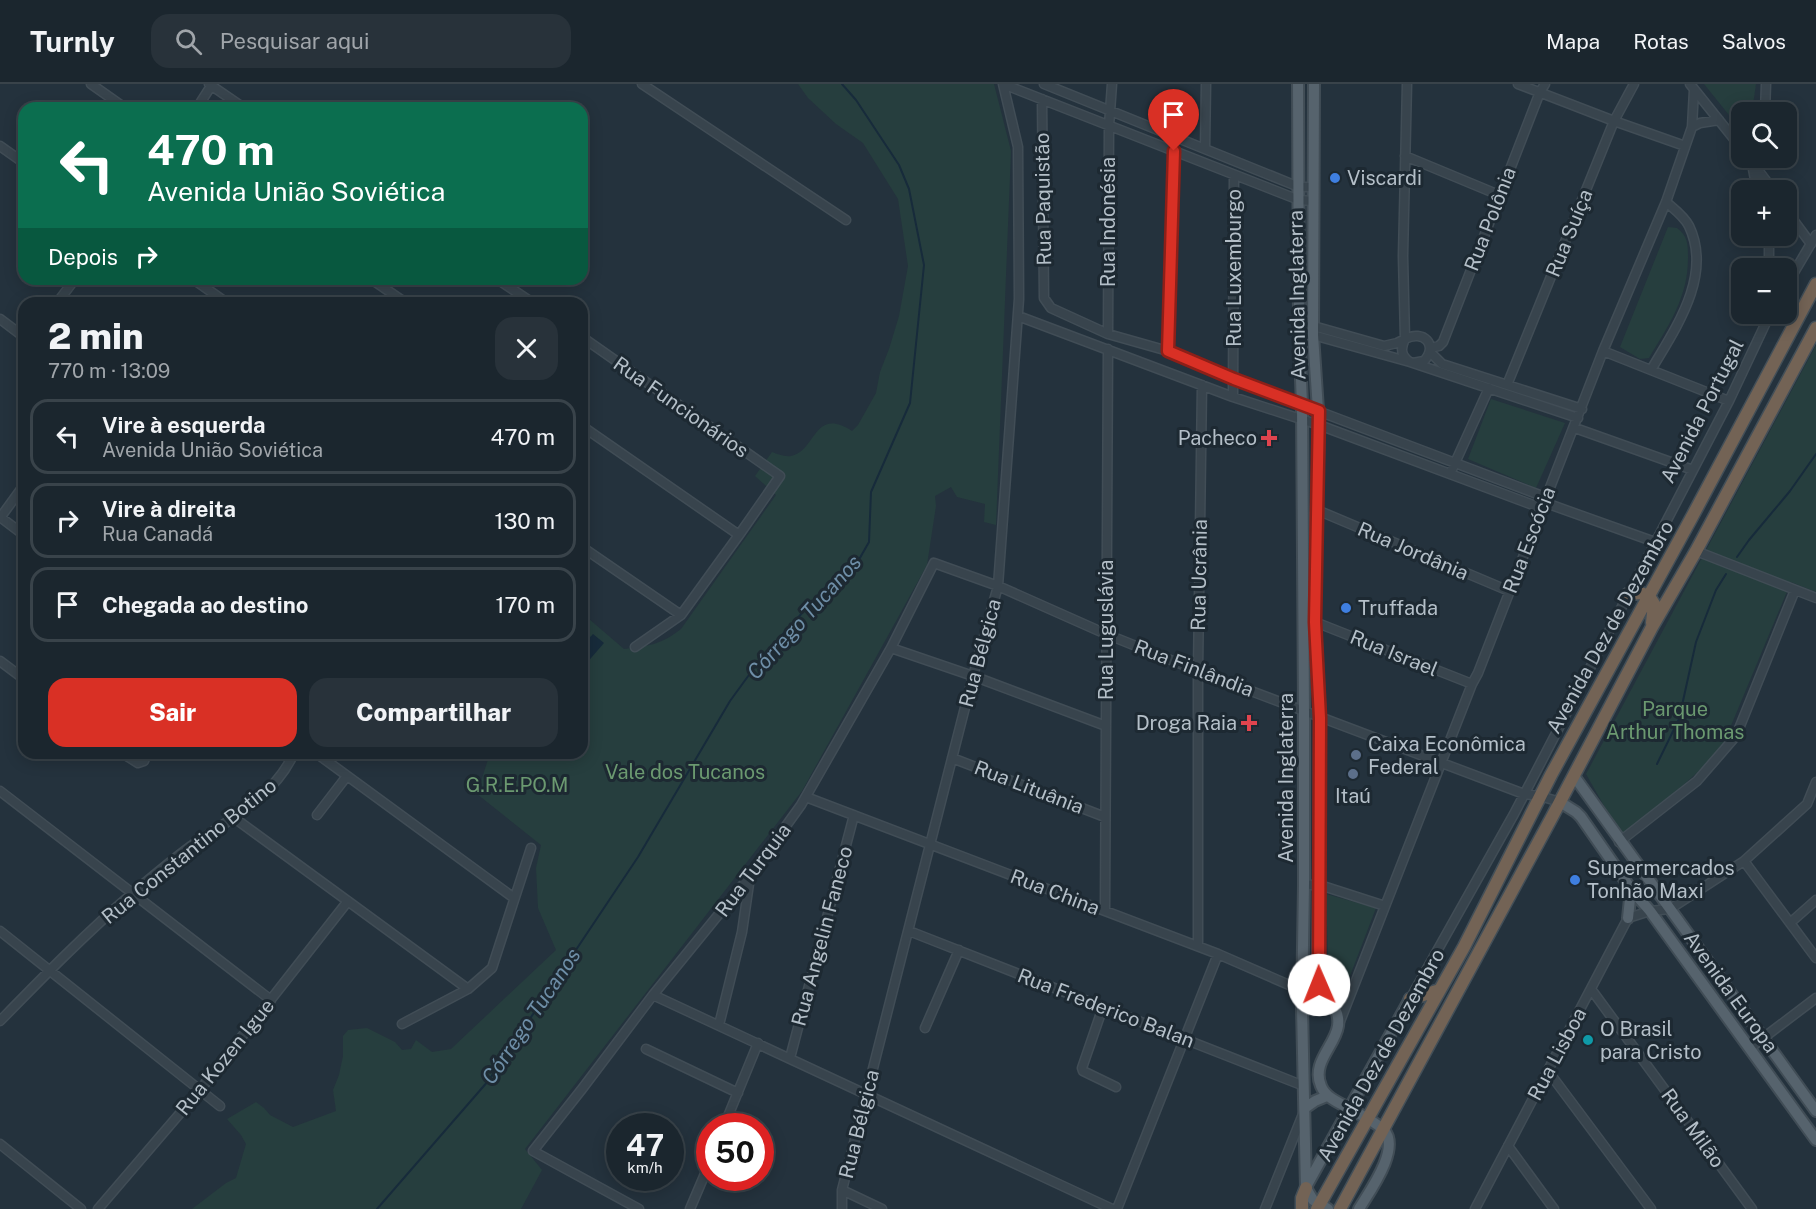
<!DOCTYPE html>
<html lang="pt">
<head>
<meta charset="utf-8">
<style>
	:root { --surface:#1b262e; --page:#28323a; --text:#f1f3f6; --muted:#a0a5aa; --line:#39434a; --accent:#d93025 }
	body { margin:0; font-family:"Public Sans",sans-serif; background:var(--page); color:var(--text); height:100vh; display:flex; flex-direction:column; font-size:22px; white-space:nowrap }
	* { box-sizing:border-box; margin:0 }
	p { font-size:20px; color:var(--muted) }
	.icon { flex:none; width:33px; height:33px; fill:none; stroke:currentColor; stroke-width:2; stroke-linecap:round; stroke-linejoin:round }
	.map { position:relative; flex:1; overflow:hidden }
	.drawer { position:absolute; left:18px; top:213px; width:570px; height:462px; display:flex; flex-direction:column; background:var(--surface); border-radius:18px; box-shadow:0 3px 15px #0003,0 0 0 2px var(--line) }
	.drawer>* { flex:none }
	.banner { position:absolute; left:18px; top:18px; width:570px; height:183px; border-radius:18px; box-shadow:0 3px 15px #0003,0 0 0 2px var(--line); background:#0b6e4f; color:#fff; overflow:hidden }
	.buttons { position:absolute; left:1731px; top:18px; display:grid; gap:12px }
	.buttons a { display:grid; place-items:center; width:66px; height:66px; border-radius:12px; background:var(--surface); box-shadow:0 3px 15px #0003,0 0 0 2px var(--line); font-size:30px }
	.speed { position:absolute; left:606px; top:1029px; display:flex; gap:12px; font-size:30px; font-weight:700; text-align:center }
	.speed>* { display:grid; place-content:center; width:78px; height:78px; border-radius:50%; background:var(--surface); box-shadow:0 3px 15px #0003,0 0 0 2px var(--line); line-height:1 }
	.speed small { font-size:15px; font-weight:400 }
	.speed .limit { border:9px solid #d22; background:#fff; color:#111 }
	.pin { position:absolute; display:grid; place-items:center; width:51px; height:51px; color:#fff; margin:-62px -26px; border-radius:50% 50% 50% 0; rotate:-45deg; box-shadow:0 0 6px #0007 }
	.pin .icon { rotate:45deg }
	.me { position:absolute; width:66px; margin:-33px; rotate:359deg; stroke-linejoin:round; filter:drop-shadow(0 0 4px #0008) }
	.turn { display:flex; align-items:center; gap:21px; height:126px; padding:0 30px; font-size:27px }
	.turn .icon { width:78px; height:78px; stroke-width:2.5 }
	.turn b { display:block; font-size:42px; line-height:51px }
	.then { display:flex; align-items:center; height:57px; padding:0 30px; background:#0003; gap:12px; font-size:22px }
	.round { display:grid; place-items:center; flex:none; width:63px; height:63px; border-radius:18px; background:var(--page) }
	.summary { display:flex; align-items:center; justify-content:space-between; height:102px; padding:0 30px }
	h1 { font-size:36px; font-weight:800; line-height:45px }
	.action { display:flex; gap:12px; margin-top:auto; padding:12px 30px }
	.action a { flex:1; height:69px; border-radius:18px; background:var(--accent); color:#fff; font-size:24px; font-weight:800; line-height:69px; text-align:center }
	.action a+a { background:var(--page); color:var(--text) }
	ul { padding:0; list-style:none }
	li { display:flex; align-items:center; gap:18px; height:75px; margin:0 12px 9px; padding:0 18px; border:3px solid var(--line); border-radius:18px }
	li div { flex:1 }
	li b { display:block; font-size:22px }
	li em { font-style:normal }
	header { display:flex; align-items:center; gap:36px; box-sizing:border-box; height:84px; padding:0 30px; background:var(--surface); border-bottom:2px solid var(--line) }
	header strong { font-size:28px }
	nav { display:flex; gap:33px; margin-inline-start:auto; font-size:21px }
	.search { width:420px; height:54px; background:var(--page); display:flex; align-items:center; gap:15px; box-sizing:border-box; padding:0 21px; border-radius:18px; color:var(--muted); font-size:22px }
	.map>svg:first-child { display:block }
	.green { fill:#263e3e }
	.water { fill:#172b3b }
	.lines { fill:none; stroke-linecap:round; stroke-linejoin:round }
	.stream { stroke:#172b3b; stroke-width:2 }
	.minor-casing { stroke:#414d56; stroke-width:11 }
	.major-casing { stroke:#414d56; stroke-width:14 }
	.highway-casing { stroke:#434f58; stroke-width:15 }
	.minor { stroke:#38444d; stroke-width:8 }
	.major { stroke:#56636d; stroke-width:10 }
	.highway { stroke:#736355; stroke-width:12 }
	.route-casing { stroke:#8d1f18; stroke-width:15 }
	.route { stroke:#d93025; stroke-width:10 }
	.shop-dot { fill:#3f7fe0; stroke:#1d2932; stroke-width:2 }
	.health-dot { fill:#e0444e; stroke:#1d2932; stroke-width:2 }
	.service-dot { fill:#5c6f8a; stroke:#1d2932; stroke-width:2 }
	.culture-dot { fill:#0f9aa8; stroke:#1d2932; stroke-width:2 }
	.labels { text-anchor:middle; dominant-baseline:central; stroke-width:6; stroke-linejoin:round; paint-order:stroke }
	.poi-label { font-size:20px; fill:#b4bfc8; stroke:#1d2932; text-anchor:start }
	.street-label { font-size:20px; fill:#b4bfc8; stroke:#1d2932 }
	.park-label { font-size:20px; fill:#6b9970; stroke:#1d2932 }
	.water-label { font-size:21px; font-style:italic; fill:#6e8ea7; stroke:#1d2932 }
</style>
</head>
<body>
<header>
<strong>Turnly</strong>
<div class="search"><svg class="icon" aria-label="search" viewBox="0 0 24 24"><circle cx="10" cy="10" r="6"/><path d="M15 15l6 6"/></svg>Pesquisar aqui</div>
<nav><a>Mapa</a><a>Rotas</a><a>Salvos</a></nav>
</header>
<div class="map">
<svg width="1816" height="1125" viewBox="0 0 1816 1125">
	<rect width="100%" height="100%" fill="#24323d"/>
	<!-- green -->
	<path class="green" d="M798,0h196l17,67 -15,374 -12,-3 1,-18 -28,-7 -6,-10 -16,9 1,10 -9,59 -125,226 -277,358 17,21 -21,39h-329l34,-26 10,-5 10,-34 -5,-9 -14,-16 29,-17 8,6 6,7 23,12 43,-16 -3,-21 6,-15 4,-19v-20l5,-6 19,-2 28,14 7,8 9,-1 5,-9 16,12 19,-3 105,-99 -18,-42 -2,-40 5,-23 -64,-51 13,-41h92v-140l42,36c24,-3 37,-4 57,-20l95,-134 -21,-19 17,-24c6,2 12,5 19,4 25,-4 22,-50 61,-25l6,-6 18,-32 4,-21 9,-23 10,-33 9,-50 -10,-67 -35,-56 -27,-19 -28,-26z
		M1704,0h52l-4,28h-10l-1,18z
		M1668,143l9,1c11,8 11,17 11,30 0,39 -19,67 -39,100l-9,1 -20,-12z
		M1816,261v247l-25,-10 -71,170 -49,44 -50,40 -35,-62z
		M1491,315l74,24 -29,65 -68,-29z
		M1326,810l50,14 -33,86 -7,1 -7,-7z"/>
	<!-- water -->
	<path class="water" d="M593,550l11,9 -19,22 -3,-2v-17z"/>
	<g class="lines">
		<!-- stream -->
		<path class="stream" d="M1737,473l12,-17 41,-49 26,-37
			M1657,680l22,-45 17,-77 20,-52 10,-16
			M377,1125l112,-129 149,-223 92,-156 32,-44 73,-80 22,-14 12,-21 2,-50 39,-89 14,-138 -15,-76 -10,-24 -43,-65 -14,-16"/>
		<!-- minor casing -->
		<g class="minor-casing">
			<path id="minor" d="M91,0l34,24
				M209,0l35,24
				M642,0l204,136
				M1003,0l296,116 14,1
				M1044,0l255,103h14
				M1518,0l96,37 71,25
				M1690,0l52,65
				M1042,15l2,199 7,10 57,26 60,17 134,54 243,92
				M197,24l14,-22
				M1765,28l1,-28
				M1692,43l8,-4 19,-3
				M0,62l24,17
				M1205,65l1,-65
				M1405,72l94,39
				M1749,74l24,32
				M1752,80l5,26
				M1786,126l25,34
				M1769,184v-32
				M193,195l34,24
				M371,195l35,24
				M497,195l36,24
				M1786,202l30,-51
				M57,219l18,-24
				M1018,232l215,81 86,28 222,83
				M0,235l24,18
				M1299,238l85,24 13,-3 8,-4 -2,-83 4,-172
				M1299,249l14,2 97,27
				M1108,250l1,-208 3,-42
				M582,253l198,139 -41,59 -58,80 -46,32
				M1430,264l9,-2 4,-4 97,-250 5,-8
				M1168,267l6,-200
				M1603,267l126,50
				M1430,268l12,12 140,45
				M1413,279l11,-2c15,-16 -1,-32 -19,-22 -5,10 -4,17 5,23l168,56
				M1651,286c24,-41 62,-94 38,-144 -5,-10 -15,-17 -23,-24
				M1507,301l107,-264 20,-37
				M1233,313l1,-222
				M582,342l157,109
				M1575,344l118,42
				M1450,390l39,-86
				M1543,418l112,40
				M1317,426l192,81
				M0,433l24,18
				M0,434l24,-33
				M582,463l99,68
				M1696,467l120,47
				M1315,538l157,62
				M891,564l82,28 133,50
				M0,577l24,18
				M122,669l16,10 6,-2 2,-5 -1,-3
				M316,669l198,145
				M952,674l153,59
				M0,707l271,209
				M806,713l412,157 85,37
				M317,731l30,-39
				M233,733l235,172
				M1619,758l78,-61 39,-45 59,-146
				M1744,777l72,97
				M1304,800l22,3 59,19
				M1105,826l3,-561
				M1790,839l26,-23
				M0,847l220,175
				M909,847l395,155
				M1198,862v-275l4,-286
				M1591,905l161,220
				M653,911l459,214
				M1410,915l104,-185 215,-413 41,-87
				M1333,919l20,-15
				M1103,923l-21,61 1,3 33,16
				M0,937c43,-44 87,-89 134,-129 19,-16 38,-32 57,-46 38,-26 84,-50 103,-93
				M402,940l66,-35 24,-21 39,-120
				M1339,940l133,-340 6,-11 125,-322 63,-149 26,-75 2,-37
				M719,941l23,-93 8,-55
				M925,944l34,-78
				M1750,964l66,-50
				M646,965l92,44
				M790,974l64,-243
				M1548,987l103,138
				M724,1042l34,-83
				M0,1060l81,65
				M1508,1062l46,63
				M842,1106l40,19
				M98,1125l102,-119 148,-189
				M639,1125l-106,-58 49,-62 71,-94 97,-119 51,-71 90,-157 43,-85 64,23 108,48 92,37 326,123 16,2 20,6
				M690,1125l20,-47
				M842,1125v-19l131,-514 25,-90 21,-287 -1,-152 -15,-63
				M1117,1125l101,-255
				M1265,1125l38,-95
				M1475,1125l153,-291 22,-7 20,-2 74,-48 63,-57 9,-22"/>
		</g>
		<!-- major casing -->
		<g class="major-casing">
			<path id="major" d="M1298,0l1,245 3,76 2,306v173l-2,124 4,180 7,12 15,9
				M1314,0l-1,251 6,90 -4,154v43l5,96 -2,263c4,16 23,24 20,45 -3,20 -27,37 -17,60 4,10 14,15 24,20 12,7 28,14 39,24 17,19 -15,62 -25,79
				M1574,692l242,335
				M1560,718l16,10 5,5 50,72 19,22 166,229
				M1628,834l3,-29
				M1305,1024l10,-7 12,-5
				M1307,1101l103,-186"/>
		</g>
		<!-- highway casing -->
		<g class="highway-casing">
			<path id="highway" d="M1628,510l13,-1 8,3 5,8 -2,19
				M1410,915l30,-9
				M1302,1125v-11l4,-10
				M1317,1125l147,-262 87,-172 142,-260 123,-231
				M1340,1125l212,-392 100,-190 44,-76 120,-223"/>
		</g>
		<!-- minor -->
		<use href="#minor" class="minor"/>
		<!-- major -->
		<use href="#major" class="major"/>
		<!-- highway -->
		<use href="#highway" class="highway"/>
	</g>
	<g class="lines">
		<!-- route casing -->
		<g class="route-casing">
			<path id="route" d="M1174,67l-6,200 66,28 85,32 -4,211 5,96 -1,267"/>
		</g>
		<!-- route -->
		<use href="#route" class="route"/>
	</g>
	<!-- markers -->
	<g class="shop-dot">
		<circle cx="1335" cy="94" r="6"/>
		<circle cx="1346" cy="524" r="6"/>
		<circle cx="1575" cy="796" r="6"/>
	</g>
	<g class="health-dot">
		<path d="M1266 345h6v6h6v6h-6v6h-6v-6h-6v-6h6z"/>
		<path d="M1246 630h6v6h6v6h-6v6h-6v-6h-6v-6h6z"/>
	</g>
	<g class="service-dot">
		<circle cx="1356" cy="671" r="6"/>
		<circle cx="1353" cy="690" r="6"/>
	</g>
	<circle class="culture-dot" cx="1588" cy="956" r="6"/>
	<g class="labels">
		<!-- poi labels -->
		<g class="poi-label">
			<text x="1347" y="94">Viscardi</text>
			<text x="1257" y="354" text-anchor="end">Pacheco</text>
			<text x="1358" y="524">Truffada</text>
			<text x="1237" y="639" text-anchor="end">Droga Raia</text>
			<text x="1368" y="660">Caixa Econômica<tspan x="1368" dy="23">Federal</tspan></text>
			<text x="1353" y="712" text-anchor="middle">Itaú</text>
			<text x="1587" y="784">Supermercados<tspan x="1587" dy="23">Tonhão Maxi</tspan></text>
			<text x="1600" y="945">O Brasil<tspan x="1600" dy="23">para Cristo</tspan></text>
		</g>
		<!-- street labels -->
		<g class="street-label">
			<text transform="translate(1043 115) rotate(-91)">Rua Paquistão</text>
			<text transform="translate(1490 135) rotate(-69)">Rua Polônia</text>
			<text transform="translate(1108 138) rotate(-90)">Rua Indonésia</text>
			<text transform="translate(1569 149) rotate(-68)">Rua Suíça</text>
			<text transform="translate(1234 184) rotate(-90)">Rua Luxemburgo</text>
			<text transform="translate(1297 211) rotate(-91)">Avenida Inglaterra</text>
			<text transform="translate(681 323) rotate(35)">Rua Funcionários</text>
			<text transform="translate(1702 327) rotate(-63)">Avenida Portugal</text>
			<text transform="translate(1529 456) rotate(-69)">Rua Escócia</text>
			<text transform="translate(1413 467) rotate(23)">Rua Jordânia</text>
			<text transform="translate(1199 491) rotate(-89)">Rua Ucrânia</text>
			<text transform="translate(1610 543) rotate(-61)">Avenida Dez de Dezembro</text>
			<text transform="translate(1106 546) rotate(-90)">Rua Luguslávia</text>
			<text transform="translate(980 569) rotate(-75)">Rua Bélgica</text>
			<text transform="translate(1394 569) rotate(22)">Rua Israel</text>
			<text transform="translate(1194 584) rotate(21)">Rua Finlândia</text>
			<text transform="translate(1286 694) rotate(-90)">Avenida Inglaterra</text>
			<text transform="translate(1029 703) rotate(21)">Rua Lituânia</text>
			<text transform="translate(189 767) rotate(-39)">Rua Constantino Botino</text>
			<text transform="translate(753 786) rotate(-53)">Rua Turquia</text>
			<text transform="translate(1055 808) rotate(21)">Rua China</text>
			<text transform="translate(822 852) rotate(-75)">Rua Angelin Faneco</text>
			<text transform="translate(1731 908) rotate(54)">Avenida Europa</text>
			<text transform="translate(1106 924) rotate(21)">Rua Frederico Balan</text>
			<text transform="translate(1557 970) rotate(-62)">Rua Lisboa</text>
			<text transform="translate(1381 971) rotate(-61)">Avenida Dez de Dezembro</text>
			<text transform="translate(225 973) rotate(-51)">Rua Kozen Igue</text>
			<text transform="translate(859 1040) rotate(-76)">Rua Bélgica</text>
			<text transform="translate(1693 1044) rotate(54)">Rua Milão</text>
		</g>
		<!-- park labels -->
		<g class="park-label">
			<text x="1675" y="625">Parque<tspan x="1675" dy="23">Arthur Thomas</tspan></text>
			<text x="685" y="688">Vale dos Tucanos</text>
			<text x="517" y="701">G.R.E.PO.M</text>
		</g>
		<!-- water labels -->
		<g class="water-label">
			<text transform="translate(804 533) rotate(-48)">Córrego Tucanos</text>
			<text transform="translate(531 932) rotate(-56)">Córrego Tucanos</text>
		</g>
	</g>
</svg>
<div class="buttons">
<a><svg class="icon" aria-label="search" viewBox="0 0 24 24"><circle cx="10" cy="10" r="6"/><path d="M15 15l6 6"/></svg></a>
<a>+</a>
<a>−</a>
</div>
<div class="speed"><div>47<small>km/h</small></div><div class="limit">50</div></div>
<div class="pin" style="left:1174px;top:67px;background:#d93025"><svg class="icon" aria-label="arrive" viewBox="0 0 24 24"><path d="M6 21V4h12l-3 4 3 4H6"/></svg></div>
<svg class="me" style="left:1319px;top:901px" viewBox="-20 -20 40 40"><circle r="19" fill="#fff"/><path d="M0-13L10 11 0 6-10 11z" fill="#d93025"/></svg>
<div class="banner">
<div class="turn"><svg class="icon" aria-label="left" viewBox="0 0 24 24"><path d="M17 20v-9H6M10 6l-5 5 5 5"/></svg><div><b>470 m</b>Avenida União Soviética</div></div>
<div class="then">Depois<svg class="icon" aria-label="right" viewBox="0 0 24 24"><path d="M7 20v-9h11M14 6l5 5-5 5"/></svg></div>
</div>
<section class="drawer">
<div class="summary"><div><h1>2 min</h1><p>770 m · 13:09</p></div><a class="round"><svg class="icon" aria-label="close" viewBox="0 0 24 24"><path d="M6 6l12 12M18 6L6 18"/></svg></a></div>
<ul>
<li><svg class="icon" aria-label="left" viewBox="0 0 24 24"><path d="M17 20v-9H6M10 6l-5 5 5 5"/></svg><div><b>Vire à esquerda</b><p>Avenida União Soviética</p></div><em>470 m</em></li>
<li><svg class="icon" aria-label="right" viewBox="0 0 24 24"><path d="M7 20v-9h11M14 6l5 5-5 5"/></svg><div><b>Vire à direita</b><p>Rua Canadá</p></div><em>130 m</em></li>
<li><svg class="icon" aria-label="arrive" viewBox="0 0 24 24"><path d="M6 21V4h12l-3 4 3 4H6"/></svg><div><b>Chegada ao destino</b></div><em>170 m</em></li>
</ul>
<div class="action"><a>Sair</a><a>Compartilhar</a></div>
</section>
</div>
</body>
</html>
